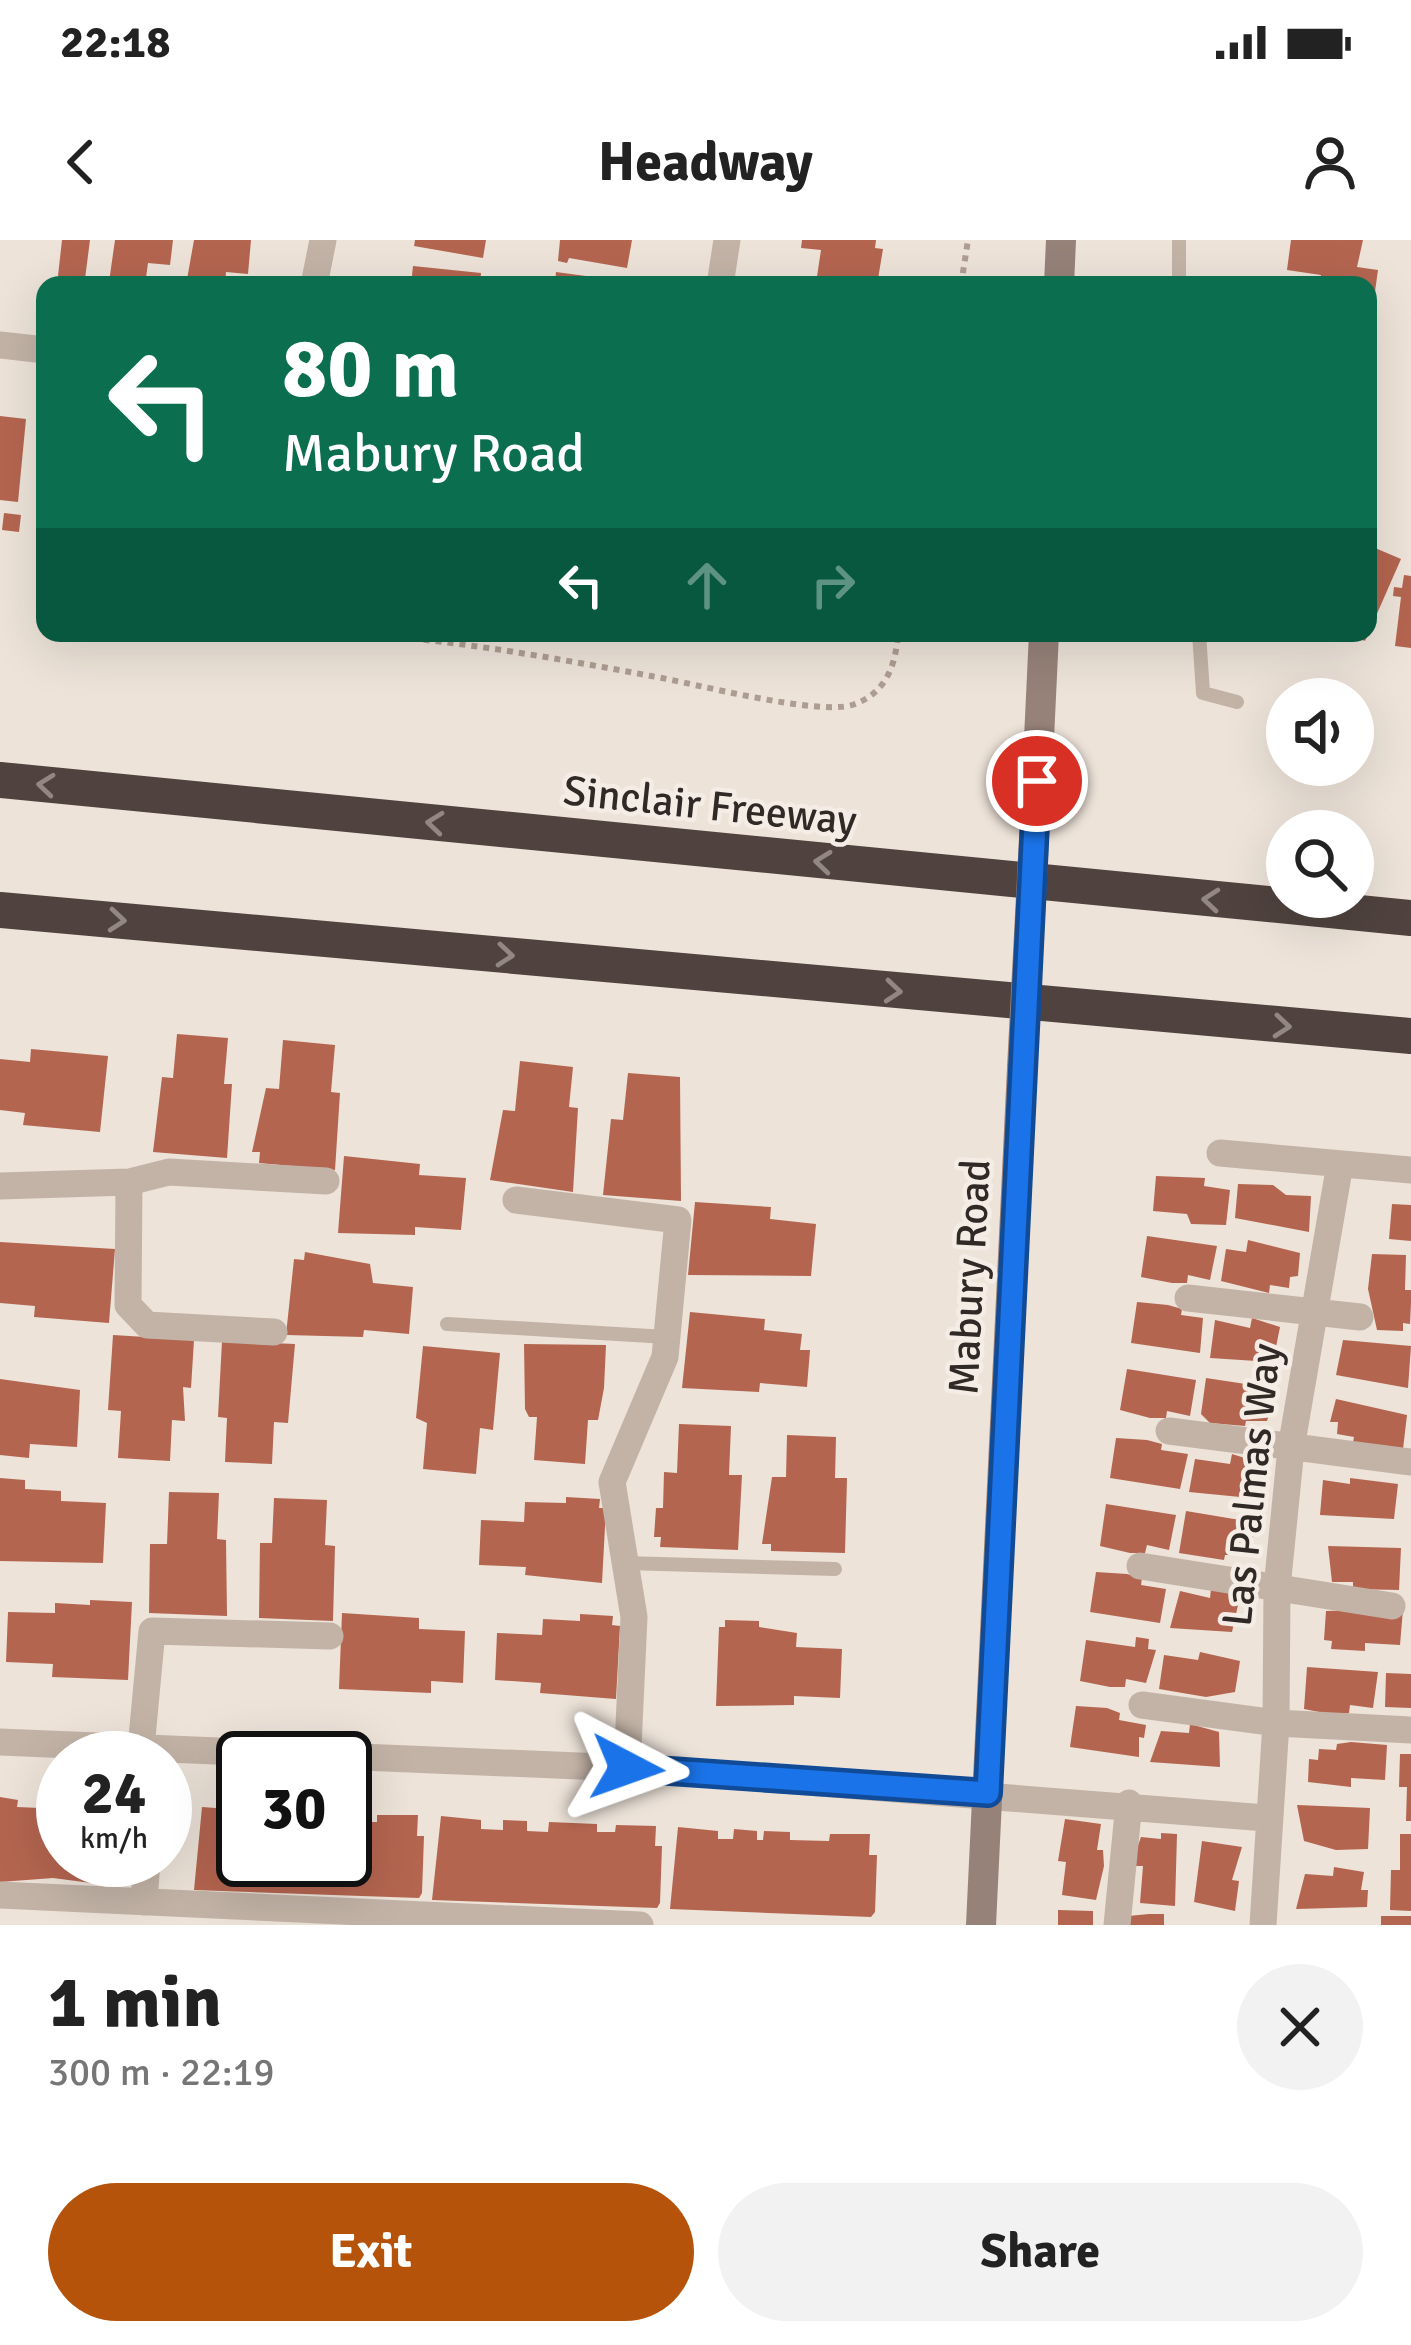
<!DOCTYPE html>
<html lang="en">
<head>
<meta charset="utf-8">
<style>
	:root { --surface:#fff; --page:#f2f2f2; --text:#222; --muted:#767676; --accent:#b45309 }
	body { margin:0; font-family:Signika,sans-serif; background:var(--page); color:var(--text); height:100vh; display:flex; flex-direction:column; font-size:45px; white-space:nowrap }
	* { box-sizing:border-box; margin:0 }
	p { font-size:39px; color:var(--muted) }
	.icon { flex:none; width:66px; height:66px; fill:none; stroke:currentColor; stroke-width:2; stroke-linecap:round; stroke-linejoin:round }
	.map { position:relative; height:1685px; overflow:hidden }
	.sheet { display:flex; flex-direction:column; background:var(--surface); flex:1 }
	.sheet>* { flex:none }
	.guide { position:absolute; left:36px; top:36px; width:1341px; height:366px; border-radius:24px; box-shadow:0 12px 48px #0002; background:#0b6e4f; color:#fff; overflow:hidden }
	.controls { position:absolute; left:1266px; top:438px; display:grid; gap:24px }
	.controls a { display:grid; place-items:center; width:108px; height:108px; border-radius:50%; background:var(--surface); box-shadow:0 12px 48px #0002; font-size:60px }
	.speed { position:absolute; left:36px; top:1491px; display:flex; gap:24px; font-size:60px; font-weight:700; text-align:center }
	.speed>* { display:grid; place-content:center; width:156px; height:156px; border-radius:50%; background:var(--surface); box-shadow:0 12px 48px #0002; line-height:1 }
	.speed small { font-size:30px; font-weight:400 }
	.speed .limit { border:6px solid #111; border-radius:18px; background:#fff; color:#111 }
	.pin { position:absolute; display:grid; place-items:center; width:102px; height:102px; color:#fff; margin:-51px; border:6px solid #fff; border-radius:50%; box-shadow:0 3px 12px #0007 }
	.me { position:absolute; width:132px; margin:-66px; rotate:94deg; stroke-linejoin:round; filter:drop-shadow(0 0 9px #0008) }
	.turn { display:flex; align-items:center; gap:42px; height:252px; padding:0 48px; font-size:54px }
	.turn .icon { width:156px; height:156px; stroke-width:2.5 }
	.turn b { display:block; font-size:84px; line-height:102px }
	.lanes { display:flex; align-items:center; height:114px; padding:0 48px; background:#0003; justify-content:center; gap:60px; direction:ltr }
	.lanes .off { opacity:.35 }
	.round { display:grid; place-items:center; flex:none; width:126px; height:126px; border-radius:63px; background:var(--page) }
	.summary { display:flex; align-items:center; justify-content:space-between; height:204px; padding:0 48px }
	h1 { font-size:72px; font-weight:700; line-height:90px }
	.primary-button { display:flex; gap:24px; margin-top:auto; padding:24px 48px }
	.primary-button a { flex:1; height:138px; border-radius:72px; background:var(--accent); color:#fff; font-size:48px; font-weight:700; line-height:138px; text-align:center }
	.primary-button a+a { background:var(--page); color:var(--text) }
	.status { display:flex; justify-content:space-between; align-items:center; height:84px; padding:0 60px; background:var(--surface); direction:ltr }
	.status svg { height:33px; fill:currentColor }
	header { display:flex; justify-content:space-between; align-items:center; height:156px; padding:0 48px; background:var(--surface); font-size:54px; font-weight:700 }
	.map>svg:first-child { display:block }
	.building { fill:#b46550 }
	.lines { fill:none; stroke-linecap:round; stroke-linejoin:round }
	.path { stroke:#ae9d92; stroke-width:6; stroke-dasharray:6 6; stroke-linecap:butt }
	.lane { stroke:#c3b3a7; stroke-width:14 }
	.street { stroke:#c3b3a7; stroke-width:27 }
	.secondary { stroke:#968279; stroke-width:30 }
	.highway { stroke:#50433f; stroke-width:36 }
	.secondary-bridge { stroke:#968279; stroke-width:30 }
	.oneway { stroke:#928781 }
	.route-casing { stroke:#114b97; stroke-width:30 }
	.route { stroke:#1a73e8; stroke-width:21 }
	.labels { text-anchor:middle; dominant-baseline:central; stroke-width:9; stroke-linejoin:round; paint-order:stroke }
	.street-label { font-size:42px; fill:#312926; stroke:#f5ede5 }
</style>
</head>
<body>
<div class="status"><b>22:18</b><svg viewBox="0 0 49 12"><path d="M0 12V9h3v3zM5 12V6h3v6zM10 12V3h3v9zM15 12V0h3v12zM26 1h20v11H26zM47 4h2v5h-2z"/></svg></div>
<header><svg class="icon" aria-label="back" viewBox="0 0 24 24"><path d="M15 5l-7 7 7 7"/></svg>Headway<svg class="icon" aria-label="person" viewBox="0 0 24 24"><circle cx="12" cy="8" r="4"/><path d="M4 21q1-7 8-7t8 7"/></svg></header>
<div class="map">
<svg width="1411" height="1685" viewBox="0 0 1411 1685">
	<rect width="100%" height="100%" fill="#ede3d9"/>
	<!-- building -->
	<path class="building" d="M62,0h28l-5,39 -27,-3z
		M115,0h58l-3,25 -22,-2 -3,22 -36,-3z
		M194,0h57l-3,34 -22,-2 -1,13h-39z
		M415,0h71l-3,18 -69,-12z
		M560,0h72l-5,28 -58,-10 -2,5 -9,-2z
		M802,0h74l-1,8 8,1 -6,36 -61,-2 5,-33 -20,-2z
		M1291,0h72l-6,27 21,3 -5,36 -5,-1v-20h-49l2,-10 -34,-5z
		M413,26l68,7 -1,12h-69z
		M556,32l75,10v3h-76z
		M0,176l26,3 -8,83 -18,-2z
		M4,273l17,2 -2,17 -17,-2z
		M1368,305l33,14 -36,82 -18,-8h21z
		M1404,335l7,1v72l-16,-2 6,-49 -8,-1 1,-9 8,1z
		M177,794l51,4 -4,46h8l-5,74 -74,-6 9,-75 11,1z
		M283,800l52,5 -4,47 9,1 -5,77 -76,-7 1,-11h-8l14,-64 13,1z
		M31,809l77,7 -8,76 -77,-7 2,-12 -25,-3v-51l30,3z
		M520,821l53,6 -4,40 9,1 -5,84 -83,-12 13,-70 12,1z
		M628,833l52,4 1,124 -78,-6 8,-76 12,1z
		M344,916l76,8 -1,11 47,3 -5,52 -46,-3v8l-77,-2z
		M1156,936l49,2 -1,8 26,4 -4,35 -35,-1 -4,-10 -34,-3z
		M1238,944l35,1 13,10 25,1 -2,36 -74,-14z
		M695,962l76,5 -1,12 46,5 -5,52 -123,-1z
		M1392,964l19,1v36l-22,-2z
		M1147,996l70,10 -7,34 -22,-5 -1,8h-15l-31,-6z
		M1248,1000l52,13 -2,23 -8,1 -1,11 -19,-3 -1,8 -48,-12 5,-32 20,3z
		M0,1002l115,7 -6,74 -75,-6 1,-11 -35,-3z
		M305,1012l65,12 3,19 40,4 -4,47 -45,-4 -1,7 -77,-2 8,-76 10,1z
		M1372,1014l34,1 -1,35h6v13l-1,21 -7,-1v8l-26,-1 -9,-41z
		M1137,1062l31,3 14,4 -1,6 22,3 -3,35 -69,-10z
		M690,1072l75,7 -1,11 38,4 -2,16h10l-3,37 -47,-4 -1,9 -77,-4z
		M1252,1078l28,9 -7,35 -63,-4 5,-38 35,8z
		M113,1095l81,5 -3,48 -8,-1 2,34 -13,-1 -2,41 -52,-3 3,-47 -13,-1z
		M1343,1100l68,6 -3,42 -72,-13z
		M222,1101l73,3 -7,79 -14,-1 -2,42 -47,-2 2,-44 -9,-1z
		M524,1104l82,1 -2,43 -6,32h-10l-3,44 -51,-4 3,-43h-8l-4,-8z
		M423,1106l77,7 -7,77 -13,-2 -4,46 -53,-5 4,-46 -11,-5z
		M1127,1129l69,11 -6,36 -23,-5 -1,7h-16l-30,-8z
		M1206,1138l72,11 -11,32h-21l-1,5 -35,-3 -9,-9z
		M0,1139l80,11 -3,57 -47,-3 -1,14 -29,-3z
		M1336,1159l71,16 -4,34 -50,-7 1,-5 -17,-3 1,-12h-8z
		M679,1184l52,2 -2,49h13l-4,75 -78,-3 1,-10h-7l2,-29h7l1,-36 13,1z
		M787,1195l49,2 -1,41h12l-2,75 -74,-2v-7h-9l10,-67h14z
		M1116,1198l31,2 15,4 -1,6 27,4 -8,35 -70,-11z
		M1232,1214l29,9v36l-72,-7 6,-33 35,5z
		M0,1238l25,2v9l36,2v10l45,2 -3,60 -103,-2z
		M1350,1238l48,6 -4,35 -74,-4 3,-35 27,4z
		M169,1252l50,1 -2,46 9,1 1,76 -78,-3 1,-69h17z
		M566,1257l34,2 -1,9h7l-4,75 -77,-8 1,-8 -47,-2 2,-45 43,2 1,-20 41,1z
		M274,1258l53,2 -2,45 10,1 -2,75 -74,-3 1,-75h12z
		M1106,1264l70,11 -7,35 -22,-5 -2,8h-15l-30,-7z
		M1186,1271l72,12 -11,32h-22l-1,5 -45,-7z
		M1328,1306l73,2 -2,42 -46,-1v-7h-21z
		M1096,1332l31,2 15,4 -1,7 25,4 -6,34 -70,-11z
		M1211,1349l29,7 -8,36 -62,-4 10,-37 30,7z
		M90,1360l42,2 -4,78 -76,-3 1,-13 -47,-2 2,-50 47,1v-10l35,2z
		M1403,1369l-3,36 -35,-2v8l-34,-2 1,-8 -8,-1 2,-29z
		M342,1373l77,5v11l46,2 -2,52 -32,-2v12l-92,-4z
		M580,1374l33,2 -1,9 8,1 -4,73 -76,-6 1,-10 -46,-3 2,-47 45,2 1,-16 37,2z
		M725,1380l34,1v6l38,6 -1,14 46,2 -2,49 -46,-2v9l-78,1 3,-79h6z
		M1136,1397l13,2 -1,10 8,1 -10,33 -20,-4 -1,8h-15l-30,-6 6,-41 49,7z
		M1200,1412l40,9 -5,31 -29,5 -47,-8 5,-34 34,5z
		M1307,1427l71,5 -5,36 -23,-3 -1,8 -15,2 -30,-6z
		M1386,1433l25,1v34l-26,-1z
		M1076,1466l31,2 13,5 -1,7 27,5 -2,13 -5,-1v20l-69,-10z
		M1190,1484l29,8 1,35 -70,-5 11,-31 28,2z
		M1351,1502l36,3 -2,35 -34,-2v9l-43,-5 1,-23 9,1 1,-11 17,1 1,-6z
		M1400,1514h11v67h-5l1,-34h-8z
		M0,1557l18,3 -1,7 46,2v51h39l-3,24 -46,-6 -53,4z
		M1297,1565l73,3 -2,41 -32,1 -32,-9z
		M202,1567l41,3v50h102v-47l13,1v8h19v-7h41l-1,21h7l-2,57 -3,5 -225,-8z
		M441,1576l40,4v9l22,1v-10l24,1v10l21,1 1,-10 48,2v8h18l1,-7 40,1 -1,20h7l-2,57 -3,5 -225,-8z
		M1065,1579l36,5 -4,26h6l1,16 -8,34 -34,-5 4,-33 -8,-1z
		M678,1587l40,4v8h15l1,-10 23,2v9h6l1,-9 26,1v8l39,1 1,-7h40l-1,21h8l-2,57 -4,5 -201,-8z
		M1161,1593l16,1 -2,72 -35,-3 3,-37h-8l1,-15 5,-14 20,2z
		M1400,1594h11v77l-21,-1 1,-40h9z
		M1202,1601l40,6 -10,33 7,1 -4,30 -41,-9z
		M1334,1627l30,5 -3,18h7l-1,17 -71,2 9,-35 28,2z
		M1058,1670l35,1v14h-35z
		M1149,1674h15v11h-36v-9z
		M1381,1676h30v9h-30z"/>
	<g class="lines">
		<!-- path -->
		<path class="path" d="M961,45l7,-45
			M340,393c104,5 209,24 311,43 42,7 165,40 201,29 34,-11 44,-40 46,-72"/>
		<!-- lane -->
		<path class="lane" d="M1179,0v45
			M1199,393l4,60 34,9
			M447,1084l220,13
			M625,1323l210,6"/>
		<!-- street -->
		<path class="street" d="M314,45l9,-45
			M720,45l7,-45
			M0,105l45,5
			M1220,913l191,17
			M129,942l40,-10 157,9
			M0,946l129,-4 -1,123 19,20 127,7
			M516,960l162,20 -13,137 -53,125 22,135 -7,151
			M1188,1058l172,19
			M1169,1191l242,31
			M1140,1326l252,40
			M1142,1465l134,18 135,7
			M0,1502l627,26 639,50
			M141,1508l11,-117 178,5
			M0,1655l640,30
			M144,1662l3,-42
			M1117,1685l12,-122
			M1263,1685l13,-202 1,-135 14,-140 49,-284"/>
		<!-- secondary -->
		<path class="secondary" d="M1059,45l2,-45
			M1037,541l7,-148
			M981,1685l41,-857"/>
		<!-- highway -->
		<path class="highway" d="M0,540l1411,138
			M0,670l1411,126"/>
		<!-- secondary-bridge -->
		<path class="secondary-bridge" d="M1022,828l15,-287"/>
	</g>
	<!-- one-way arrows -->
	<defs><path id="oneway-chevron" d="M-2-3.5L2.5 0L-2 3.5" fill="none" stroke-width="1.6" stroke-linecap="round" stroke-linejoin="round" transform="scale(3)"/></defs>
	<g class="oneway">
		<use href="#oneway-chevron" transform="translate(46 545) rotate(-174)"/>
		<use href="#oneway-chevron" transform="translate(435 583) rotate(-174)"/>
		<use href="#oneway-chevron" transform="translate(823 622) rotate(-174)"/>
		<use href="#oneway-chevron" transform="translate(1211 660) rotate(-175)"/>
		<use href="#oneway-chevron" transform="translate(117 680) rotate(5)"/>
		<use href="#oneway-chevron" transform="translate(505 715) rotate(5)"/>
		<use href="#oneway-chevron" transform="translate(893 751) rotate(5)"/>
		<use href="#oneway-chevron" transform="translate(1282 786) rotate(5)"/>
	</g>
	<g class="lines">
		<!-- route casing -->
		<g class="route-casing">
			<path id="route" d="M627,1528l361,25 49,-1012"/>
		</g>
		<!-- route -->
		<use href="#route" class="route"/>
	</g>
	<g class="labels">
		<!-- street labels -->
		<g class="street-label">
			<text transform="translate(710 566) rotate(6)">Sinclair Freeway</text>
			<text transform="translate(970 1037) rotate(-87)">Mabury Road</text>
			<text transform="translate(1252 1245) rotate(-84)">Las Palmas Way</text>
		</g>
	</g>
</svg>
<div class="controls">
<a><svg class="icon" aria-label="sound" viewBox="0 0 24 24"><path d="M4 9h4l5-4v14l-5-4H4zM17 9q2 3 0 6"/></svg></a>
<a><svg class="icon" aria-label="search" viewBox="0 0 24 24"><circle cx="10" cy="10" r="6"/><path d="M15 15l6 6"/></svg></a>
</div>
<div class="speed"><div>24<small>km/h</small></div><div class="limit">30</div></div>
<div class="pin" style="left:1037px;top:541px;background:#d93025"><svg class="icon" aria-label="arrive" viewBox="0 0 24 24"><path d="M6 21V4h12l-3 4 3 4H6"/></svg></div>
<svg class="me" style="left:627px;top:1528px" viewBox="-20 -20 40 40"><path d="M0-17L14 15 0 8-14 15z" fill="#1a73e8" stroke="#fff" stroke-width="4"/></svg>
<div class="guide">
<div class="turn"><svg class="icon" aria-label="left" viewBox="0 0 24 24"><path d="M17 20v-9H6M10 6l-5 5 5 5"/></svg><div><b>80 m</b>Mabury Road</div></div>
<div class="lanes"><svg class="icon" aria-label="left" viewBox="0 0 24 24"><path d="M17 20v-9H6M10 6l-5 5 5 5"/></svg><svg class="icon off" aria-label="ahead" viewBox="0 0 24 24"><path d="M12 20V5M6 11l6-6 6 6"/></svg><svg class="icon off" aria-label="right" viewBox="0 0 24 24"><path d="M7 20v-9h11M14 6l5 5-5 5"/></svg></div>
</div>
</div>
<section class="sheet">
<div class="summary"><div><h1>1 min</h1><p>300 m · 22:19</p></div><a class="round"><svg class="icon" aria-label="close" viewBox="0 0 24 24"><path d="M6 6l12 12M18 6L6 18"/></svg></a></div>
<div class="primary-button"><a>Exit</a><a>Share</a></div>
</section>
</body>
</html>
